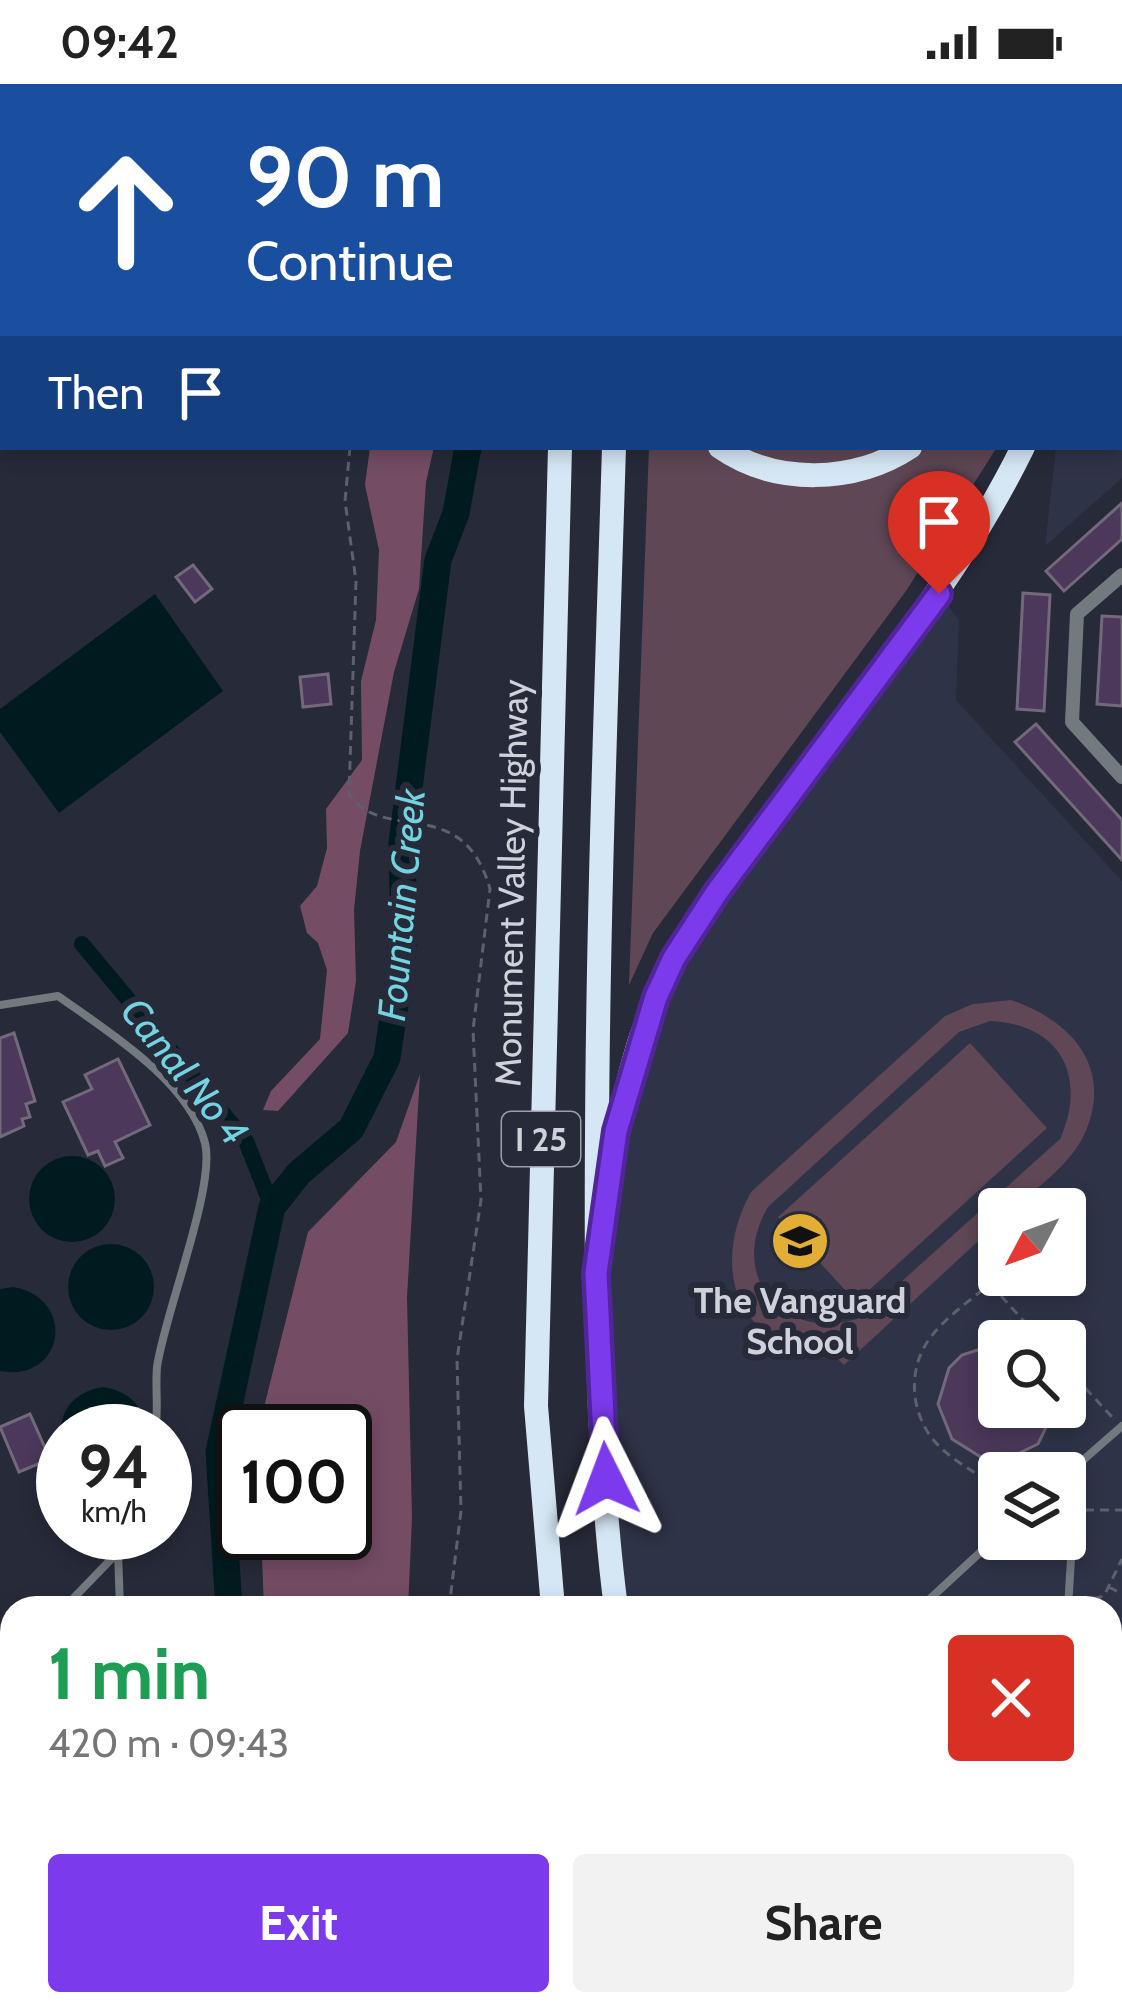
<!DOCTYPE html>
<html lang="en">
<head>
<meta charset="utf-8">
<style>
	:root { --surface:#fff; --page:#f2f2f2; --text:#222; --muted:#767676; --accent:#7c3aed }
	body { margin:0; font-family:Cabin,sans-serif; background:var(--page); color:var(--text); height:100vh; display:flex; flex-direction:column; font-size:45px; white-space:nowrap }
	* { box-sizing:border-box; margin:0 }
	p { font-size:39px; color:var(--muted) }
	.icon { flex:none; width:66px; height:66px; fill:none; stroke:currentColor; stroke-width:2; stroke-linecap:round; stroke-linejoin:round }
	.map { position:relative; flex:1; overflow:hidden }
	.side { position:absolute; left:0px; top:1512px; width:1122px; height:420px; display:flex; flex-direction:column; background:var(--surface); border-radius:36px 36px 0 0; box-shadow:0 6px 18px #0003 }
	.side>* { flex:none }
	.guide { position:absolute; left:0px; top:0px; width:1122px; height:366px; box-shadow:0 6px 18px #0003; background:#1a4fa0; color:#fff; overflow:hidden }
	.needle { width:78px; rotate:229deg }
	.buttons { position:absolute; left:978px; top:1104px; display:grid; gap:24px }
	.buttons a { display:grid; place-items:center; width:108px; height:108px; border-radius:12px; background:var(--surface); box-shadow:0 6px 18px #0003; font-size:60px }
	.speed { position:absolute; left:36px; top:1320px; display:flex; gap:24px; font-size:60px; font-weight:700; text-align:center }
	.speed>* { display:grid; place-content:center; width:156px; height:156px; border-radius:50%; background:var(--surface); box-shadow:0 6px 18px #0003; line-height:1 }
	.speed small { font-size:30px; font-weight:400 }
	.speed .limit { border:6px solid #111; border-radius:18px; background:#fff; color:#111 }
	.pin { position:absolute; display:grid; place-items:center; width:102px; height:102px; color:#fff; margin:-123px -51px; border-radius:50% 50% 50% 0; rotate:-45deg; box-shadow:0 0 12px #0007 }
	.pin .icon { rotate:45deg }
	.me { position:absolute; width:132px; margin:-66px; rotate:357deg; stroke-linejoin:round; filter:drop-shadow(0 0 9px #0008) }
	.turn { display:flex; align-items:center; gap:42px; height:252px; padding:0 48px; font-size:54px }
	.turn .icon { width:156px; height:156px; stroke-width:2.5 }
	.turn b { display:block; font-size:84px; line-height:102px }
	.then { display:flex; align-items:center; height:114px; padding:0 48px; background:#0003; gap:24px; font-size:45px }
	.round { display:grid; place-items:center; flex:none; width:126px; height:126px; border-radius:12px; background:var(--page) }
	.head { display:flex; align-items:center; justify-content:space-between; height:204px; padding:0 48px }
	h1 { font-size:72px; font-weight:800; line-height:90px; color:#1e9e55 }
	.cta { display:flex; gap:24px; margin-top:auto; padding:24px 48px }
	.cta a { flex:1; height:138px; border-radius:12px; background:var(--accent); color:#fff; font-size:48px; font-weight:800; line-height:138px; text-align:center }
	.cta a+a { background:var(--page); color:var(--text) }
	.status { display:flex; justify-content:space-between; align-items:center; height:84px; padding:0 60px; background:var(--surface); direction:ltr }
	.status svg { height:33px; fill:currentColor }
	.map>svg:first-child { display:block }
	.built { fill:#2e3347; fill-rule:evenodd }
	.green { fill:#5f4755; fill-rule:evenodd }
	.forest { fill:#744d65 }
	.water { fill:#001b1f }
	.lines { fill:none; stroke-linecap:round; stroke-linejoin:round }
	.canal { stroke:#001b1f; stroke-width:16 }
	.river { stroke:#001b1f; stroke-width:27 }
	.building { fill:#4b385b; stroke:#72697a; stroke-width:3 }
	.path { stroke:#5d606d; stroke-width:3; stroke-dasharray:9 6; stroke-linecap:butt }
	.lane { stroke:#72797f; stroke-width:8 }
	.street { stroke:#72797f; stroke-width:14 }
	.highway { stroke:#d5e7f5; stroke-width:24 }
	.route-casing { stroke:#51269a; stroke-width:30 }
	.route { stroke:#7c3aed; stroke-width:21 }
	.labels { text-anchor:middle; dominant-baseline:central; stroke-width:12; stroke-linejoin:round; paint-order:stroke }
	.shield { fill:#272a39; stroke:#9d9faa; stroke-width:3 }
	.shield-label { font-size:33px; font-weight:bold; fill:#cfd1db }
	.street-label { font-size:36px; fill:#cfd1db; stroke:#272a39 }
	.poi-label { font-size:36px; font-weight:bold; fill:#cfd1db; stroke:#272a39 }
	.water-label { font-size:39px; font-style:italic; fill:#73d3e0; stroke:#272a39 }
</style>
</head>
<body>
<div class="status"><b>09:42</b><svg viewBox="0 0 49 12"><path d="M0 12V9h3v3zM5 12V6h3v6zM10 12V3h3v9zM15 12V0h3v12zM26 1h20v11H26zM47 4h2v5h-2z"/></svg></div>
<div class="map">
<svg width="1122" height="1932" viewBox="0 0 1122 1932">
	<rect width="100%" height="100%" fill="#272a39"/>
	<!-- built -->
	<path class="built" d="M1025,0h97v394l-77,68 11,-99h63v-360z
		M939,510l20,26 -3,80 166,181v1055l-12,-13v-315h-494l-20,-335 20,-142 58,-173zM999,1125h66v66h-66zM999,1257h66v66h-66zM999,1389h66v66h-66z"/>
	<!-- green -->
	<path class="green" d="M649,363h348l-91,144 -253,342 -24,52z
		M1011,916c60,20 104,68 73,135 -14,30 -47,52 -70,74h-15v13l-155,143c-19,-21 -33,-12 -58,-22 -65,-26 -64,-100 -35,-151l194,-176 28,-12zM990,937c70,3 98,55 70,118l-198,178c-76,28 -136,-39 -94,-110l191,-175z
		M970,959l77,85 -191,174 -78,-85z
		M1115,1598l7,8v197l-12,-13v-188z"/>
	<!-- forest -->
	<path class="forest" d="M370,363h64l-8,35 -7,107 -25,83 -34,179 -6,59 2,71 -8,52 -70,78 -15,-1 8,-19 49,-52 7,-69 -9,-27 -11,-10 -7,-27 17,-20 10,-38 -1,-39 36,-49 -1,-79 15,-61 3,-70 -14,-65z
		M420,990l-13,223 5,221 -4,90h-144l-3,-75h84v-102h-87l50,-199 88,-90z"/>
	<!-- water -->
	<path class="water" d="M155,510l68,97 -164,122 -59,-81v-23z
		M29 1115a43 43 0 1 1 86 0a43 43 0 1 1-86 0Z
		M68 1203a43 43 0 1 1 86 0a43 43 0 1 1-86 0Z
		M13,1203c65,11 51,96 -13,84v-82z
		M103,1303c25,4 41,18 43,44h-83v15c-8,-32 9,-54 40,-59z"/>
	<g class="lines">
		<!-- canal -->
		<path class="canal" d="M82,860l164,197 26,66"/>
		<!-- river -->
		<path class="river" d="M451,0l1,3
			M229,1524l-10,-156 53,-245 27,-34 52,-44 36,-71 17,-115 -2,-100 36,-283 18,-47 12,-66
			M321,1920l6,12"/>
	</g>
	<!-- building -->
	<path class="building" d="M1122,419v36l-58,52 -18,-20z
		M193,481l19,24 -17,13 -19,-25z
		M1023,509l27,2 -6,116 -27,-2z
		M1102,532l20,1v89l-25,-2z
		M328,590l3,30 -28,3 -3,-30z
		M1036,640l86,96v40l-107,-118z
		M14,949l21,68 -9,3 4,13 -8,2 2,7 -24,11v-99z
		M118,975l32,66 -35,17 8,16 -18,8 -7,-15 -10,4 -25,-53 29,-13 -7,-14z
		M999,1259v64h57l-18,37 -35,17 -19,-2 -32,-20 -14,-35 11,-36 13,-13z
		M30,1330l20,45 -31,13 -19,-45z
		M12,1590v75l-12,11v-76z
		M1003,1920h48l11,12h-71z"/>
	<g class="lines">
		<!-- path -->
		<path class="path" d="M371,0l1,3
			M350,363l-5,54 11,80 -7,213c34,51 114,-2 141,95l-17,141 8,170 -24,159 4,152 -12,97
			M991,1201l51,56
			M1065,1282l47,51
			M999,1406c-19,-16 -42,-26 -60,-44 -26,-25 -33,-70 -13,-102 16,-26 52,-49 75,-69
			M1085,1426h37
			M1109,1503l13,7
			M1079,1518l25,-6 18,-37
			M476,1920l4,12"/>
		<!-- lane -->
		<path class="lane" d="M1077,0l3,3
			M1119,36l3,1
			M0,921l58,-9c49,35 131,85 147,147 11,44 -41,172 -48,224 -2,22 2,42 -2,64
			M1065,1392l57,-50
			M1065,1405l9,20 -6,99
			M64,1524l54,-56
			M120,1524l-2,-56 7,-19
			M920,1524l79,-73
			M0,1561l12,-3
			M0,1789l12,-10
			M1110,1825l12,14
			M0,1864l12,-11
			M0,1880l12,14
			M34,1920l11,12
			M4,1932l17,-12"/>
		<!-- street -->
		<path class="street" d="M1122,491l-45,39 -5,108 50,55
			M967,1927l5,5
			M97,1932l13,-12"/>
		<!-- highway -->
		<path class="highway" d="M535,0v3
			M627,0l1,3
			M900,0l3,3
			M927,0l3,3
			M573,3v-3
			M614,363c-7,230 -16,460 -17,690 -1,156 -1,316 19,471
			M720,363c56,39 135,36 190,0
			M609,1097c11,-74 28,-152 63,-219 21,-40 51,-78 77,-115 93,-133 202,-253 274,-400
			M553,1524l-17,-202 24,-959
			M627,1920l3,12
			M688,1920l3,12"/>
	</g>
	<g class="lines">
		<!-- route casing -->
		<g class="route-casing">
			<path id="route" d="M606,1395l-10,-206 20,-142 40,-134 18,-39 43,-66 222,-298"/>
		</g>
		<!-- route -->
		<use href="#route" class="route"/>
	</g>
	<!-- icons -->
	<defs>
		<g id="school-disc" transform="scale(3)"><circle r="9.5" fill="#e3ae35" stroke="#272a39"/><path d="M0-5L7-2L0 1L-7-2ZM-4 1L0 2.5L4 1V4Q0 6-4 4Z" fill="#111"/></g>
	</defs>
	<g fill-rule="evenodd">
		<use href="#school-disc" x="800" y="1157"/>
	</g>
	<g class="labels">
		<!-- shield labels -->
		<rect class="shield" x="502" y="1028" width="78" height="54" rx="9"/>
		<g class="shield-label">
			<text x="541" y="1055">I 25</text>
		</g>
		<!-- street labels -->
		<g class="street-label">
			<text transform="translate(511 799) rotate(-89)">Monument Valley Highway</text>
		</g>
		<!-- poi labels -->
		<g class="poi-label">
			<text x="800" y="1216">The Vanguard<tspan x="800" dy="41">School</tspan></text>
		</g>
		<!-- water labels -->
		<g class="water-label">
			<text transform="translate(401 821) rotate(-85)">Fountain Creek</text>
			<text transform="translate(185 987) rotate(51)">Canal No 4</text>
		</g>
	</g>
</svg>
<div class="buttons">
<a><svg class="needle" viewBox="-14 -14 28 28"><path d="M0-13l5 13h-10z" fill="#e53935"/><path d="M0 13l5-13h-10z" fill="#767676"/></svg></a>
<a><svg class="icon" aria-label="search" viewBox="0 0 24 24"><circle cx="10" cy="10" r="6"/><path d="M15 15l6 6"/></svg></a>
<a><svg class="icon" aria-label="layers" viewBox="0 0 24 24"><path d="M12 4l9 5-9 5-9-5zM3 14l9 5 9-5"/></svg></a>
</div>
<div class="speed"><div>94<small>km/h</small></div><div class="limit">100</div></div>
<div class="pin" style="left:939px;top:510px;background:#d93025"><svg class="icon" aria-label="arrive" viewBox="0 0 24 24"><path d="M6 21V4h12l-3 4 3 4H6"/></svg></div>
<svg class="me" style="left:606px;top:1395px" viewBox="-20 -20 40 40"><path d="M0-17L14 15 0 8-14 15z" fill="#7c3aed" stroke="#fff" stroke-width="4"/></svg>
<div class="guide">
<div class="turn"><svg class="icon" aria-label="ahead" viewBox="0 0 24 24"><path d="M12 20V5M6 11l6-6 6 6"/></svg><div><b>90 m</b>Continue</div></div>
<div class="then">Then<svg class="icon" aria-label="arrive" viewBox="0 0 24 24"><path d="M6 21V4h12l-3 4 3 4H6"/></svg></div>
</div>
<section class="side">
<div class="head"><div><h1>1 min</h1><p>420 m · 09:43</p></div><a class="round" style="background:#d93025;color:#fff"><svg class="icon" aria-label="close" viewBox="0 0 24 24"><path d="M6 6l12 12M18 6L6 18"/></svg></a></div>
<div class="cta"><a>Exit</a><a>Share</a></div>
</section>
</div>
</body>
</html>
